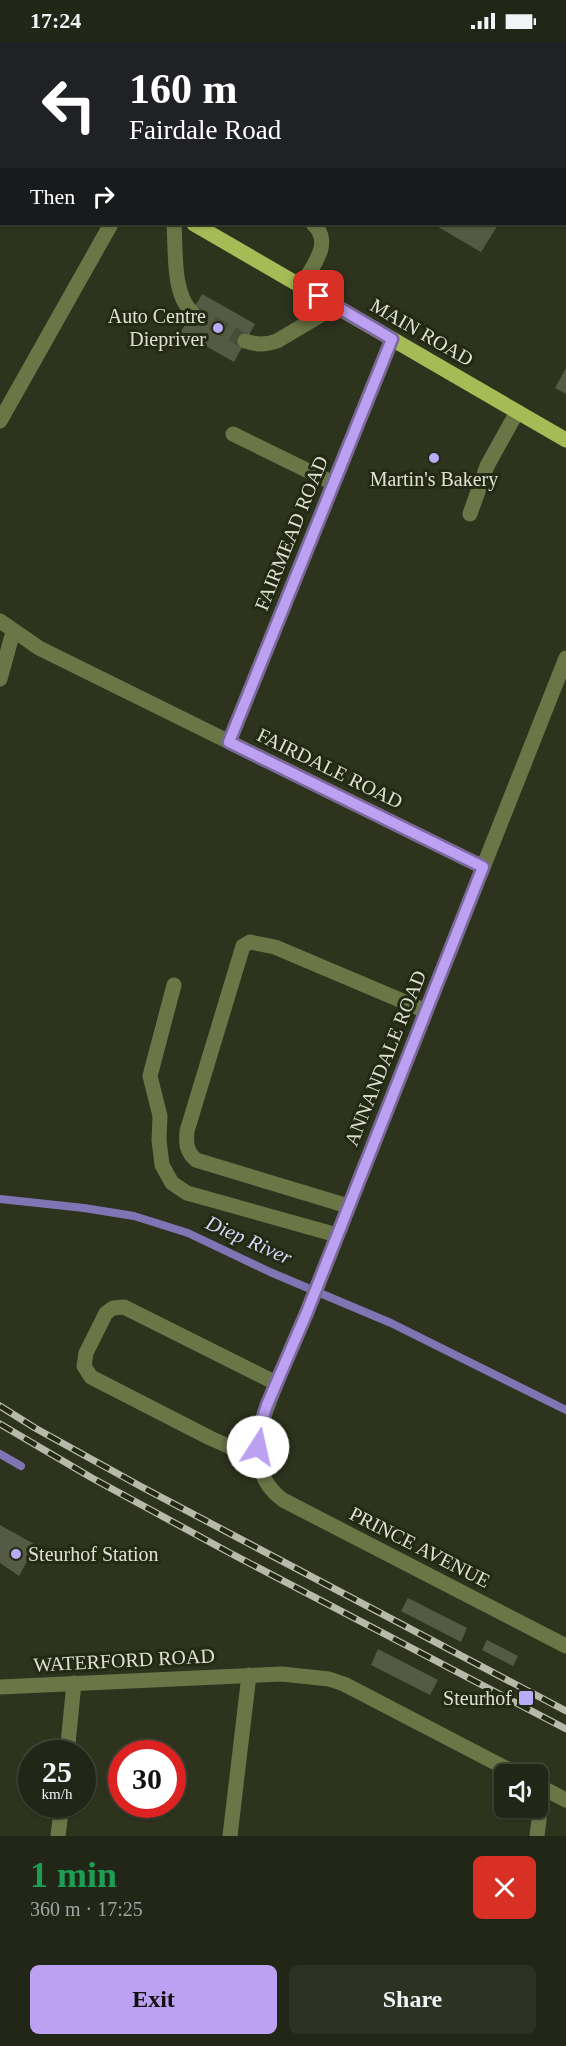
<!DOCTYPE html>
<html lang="en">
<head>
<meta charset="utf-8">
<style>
	:root { --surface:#222616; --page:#2e3223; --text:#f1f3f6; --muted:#a2a5a1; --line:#3f4335; --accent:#bca0f2 }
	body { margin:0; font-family:"Times New Roman",serif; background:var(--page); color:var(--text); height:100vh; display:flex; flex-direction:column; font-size:22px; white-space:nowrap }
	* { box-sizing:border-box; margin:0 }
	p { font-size:20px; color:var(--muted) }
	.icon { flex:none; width:33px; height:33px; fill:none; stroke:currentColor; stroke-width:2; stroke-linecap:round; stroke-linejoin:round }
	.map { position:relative; height:1794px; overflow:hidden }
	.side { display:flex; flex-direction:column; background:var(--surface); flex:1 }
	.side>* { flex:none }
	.guide { position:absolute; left:0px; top:0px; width:567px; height:183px; box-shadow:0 2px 4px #0004,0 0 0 2px var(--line); background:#202124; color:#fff; overflow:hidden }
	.fabs { position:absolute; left:494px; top:1722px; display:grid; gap:12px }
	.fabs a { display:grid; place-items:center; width:54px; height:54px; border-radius:9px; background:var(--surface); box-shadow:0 2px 4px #0004,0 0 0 2px var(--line); font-size:30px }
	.speed { position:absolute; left:18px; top:1698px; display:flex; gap:12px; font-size:30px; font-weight:700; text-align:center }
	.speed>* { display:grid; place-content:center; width:78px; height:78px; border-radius:50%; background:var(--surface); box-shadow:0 2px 4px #0004,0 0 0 2px var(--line); line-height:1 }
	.speed small { font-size:15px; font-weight:400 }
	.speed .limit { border:9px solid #d22; background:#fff; color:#111 }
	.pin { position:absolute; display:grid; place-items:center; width:51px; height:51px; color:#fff; margin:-26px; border-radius:12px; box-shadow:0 3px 9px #0006 }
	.me { position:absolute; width:66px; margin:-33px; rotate:10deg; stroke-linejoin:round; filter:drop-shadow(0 0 4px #0008) }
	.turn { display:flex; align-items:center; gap:21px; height:126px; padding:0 30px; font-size:27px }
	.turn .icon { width:78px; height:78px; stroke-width:2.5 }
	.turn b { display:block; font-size:42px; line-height:51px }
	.then { display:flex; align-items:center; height:57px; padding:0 30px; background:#0003; gap:12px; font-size:22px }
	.round { display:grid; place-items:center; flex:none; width:63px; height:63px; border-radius:9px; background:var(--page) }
	.head { display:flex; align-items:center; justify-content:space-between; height:102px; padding:0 30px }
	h1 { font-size:36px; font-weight:800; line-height:45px; color:#1e9e55 }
	.primary-button { display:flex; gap:12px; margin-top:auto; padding:12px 30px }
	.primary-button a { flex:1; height:69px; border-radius:9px; background:var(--accent); color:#111; font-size:24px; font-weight:800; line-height:69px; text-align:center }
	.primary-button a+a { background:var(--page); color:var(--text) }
	.status { display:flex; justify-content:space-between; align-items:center; height:42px; padding:0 30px; background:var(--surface); direction:ltr }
	.status svg { height:16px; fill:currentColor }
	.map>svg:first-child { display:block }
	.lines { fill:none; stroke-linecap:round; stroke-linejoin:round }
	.stream { stroke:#8075b4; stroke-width:8 }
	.building { fill:#545a43 }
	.minor-tunnel { stroke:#474d38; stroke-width:15; stroke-dasharray:15 8; stroke-linecap:butt }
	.minor { stroke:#6b7647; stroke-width:15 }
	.major { stroke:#a5bb55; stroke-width:15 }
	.rail-casing { stroke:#b7baab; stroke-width:7 }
	.rail { stroke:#242914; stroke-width:4.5; stroke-dasharray:14; stroke-linecap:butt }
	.route-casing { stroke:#7a689d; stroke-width:15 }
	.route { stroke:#bca0f2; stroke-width:10 }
	.poi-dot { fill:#b8abf7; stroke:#242914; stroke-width:2 }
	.labels { text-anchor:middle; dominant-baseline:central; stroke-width:6; stroke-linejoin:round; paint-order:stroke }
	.poi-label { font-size:20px; fill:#dde0d3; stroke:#242914; text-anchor:end }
	.street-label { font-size:20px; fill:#dde0d3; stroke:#242914 }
	.water-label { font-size:21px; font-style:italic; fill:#d8d4f8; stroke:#242914 }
</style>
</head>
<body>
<div class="status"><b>17:24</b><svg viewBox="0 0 49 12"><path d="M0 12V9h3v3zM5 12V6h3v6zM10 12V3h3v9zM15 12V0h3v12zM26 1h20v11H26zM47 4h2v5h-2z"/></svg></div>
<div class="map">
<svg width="566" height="1794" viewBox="0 0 566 1794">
	<rect width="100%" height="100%" fill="#2d331d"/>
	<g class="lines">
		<!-- stream -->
		<path class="stream" d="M0,1157l84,9 50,8 54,17 82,39 121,51 175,87
			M0,1412l21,12"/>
	</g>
	<!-- building -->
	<path class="building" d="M433,182h63l2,1 -17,27z
		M202,252l53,30 -21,38 -53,-30z
		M566,326v26l-11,-6z
		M0,1483l36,20 -17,31 -19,-13z
		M408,1556l59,30 -6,14 -60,-31z
		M487,1598l31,16 -5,10 -31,-16z
		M378,1607l60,31 -8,15 -59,-30z"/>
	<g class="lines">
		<!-- minor-tunnel -->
		<path class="minor-tunnel" d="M192,270l53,29"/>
		<!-- minor -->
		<path class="minor" d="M159,0l3,2
			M186,2l1,-2
			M0,123l2,-2
			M174,182c2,25 -2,70 18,88
			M301,244c11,-19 33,-44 12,-62
			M245,299c12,4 20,4 32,0l59,-35
			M0,379l111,-197
			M233,392l100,49
			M470,472l17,-48 30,-54
			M0,579l39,27 444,219
			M566,616l-259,654c-9,20 -17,40 -26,60 -16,40 -43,95 2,128l283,146
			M0,637l13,-47
			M229,700l163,-403
			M174,943l-24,91 10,40 -1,24 3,25 10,18 15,10 150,42
			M348,1164l-152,-46c-10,-9 -10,-17 -9,-29l56,-185 7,-4 25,5 151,64
			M260,1418l-50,-22 -119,-61 -7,-11 2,-13 20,-40 7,-5 11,-1 152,76
			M0,1645l282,-13 47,5 15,5 173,90
			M67,1712l7,-71
			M537,1743l29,15
			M58,1794l4,-32
			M230,1794l19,-161
			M537,1794l6,-48"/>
		<!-- major -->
		<path class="major" d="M0,65l2,1
			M194,182l372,216"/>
		<!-- rail casing -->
		<g class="rail-casing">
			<path id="rail" d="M0,1364l35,22 105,58 426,225
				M0,1382l92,54 138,75 336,176"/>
		</g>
		<!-- rail -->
		<use href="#rail" class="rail"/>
	</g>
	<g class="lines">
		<!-- route casing -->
		<g class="route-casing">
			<path id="route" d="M258,1405l2,-21 7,-21 40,-93 176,-445 -254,-125 163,-403 -73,-43"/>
		</g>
		<!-- route -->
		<use href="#route" class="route"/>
	</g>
	<!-- markers -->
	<g class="poi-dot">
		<circle cx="218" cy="286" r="6"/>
		<circle cx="434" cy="416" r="6"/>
		<circle cx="16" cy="1512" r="6"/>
		<rect x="518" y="1648" width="16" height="16" rx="3"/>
	</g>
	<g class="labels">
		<!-- poi labels -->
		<g class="poi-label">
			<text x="206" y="274">Auto Centre<tspan x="206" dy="23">Diepriver</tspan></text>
			<text x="434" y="437" text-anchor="middle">Martin's Bakery</text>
			<text x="28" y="1512" text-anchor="start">Steurhof Station</text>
			<text x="512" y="1656">Steurhof</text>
		</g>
		<!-- street labels -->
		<g class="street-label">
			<text transform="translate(422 290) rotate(30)">MAIN ROAD</text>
			<text transform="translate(291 491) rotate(-68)">FAIRMEAD ROAD</text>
			<text transform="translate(330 726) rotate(26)">FAIRDALE ROAD</text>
			<text transform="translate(385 1016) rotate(-68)">ANNANDALE ROAD</text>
			<text transform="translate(420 1505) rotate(27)">PRINCE AVENUE</text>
			<text transform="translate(124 1618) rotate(-3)">WATERFORD ROAD</text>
		</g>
		<!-- water labels -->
		<g class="water-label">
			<text transform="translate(249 1198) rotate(24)">Diep River</text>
		</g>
	</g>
</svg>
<div class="fabs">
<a><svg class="icon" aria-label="sound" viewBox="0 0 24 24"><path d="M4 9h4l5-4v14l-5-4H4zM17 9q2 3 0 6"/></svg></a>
</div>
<div class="speed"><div>25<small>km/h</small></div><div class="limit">30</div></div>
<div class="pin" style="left:319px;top:254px;background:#d93025"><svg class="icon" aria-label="arrive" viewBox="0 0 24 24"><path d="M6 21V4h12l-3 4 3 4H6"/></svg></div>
<svg class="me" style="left:258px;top:1405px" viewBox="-20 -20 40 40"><circle r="19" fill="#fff"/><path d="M0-13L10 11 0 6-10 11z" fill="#bca0f2"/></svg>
<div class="guide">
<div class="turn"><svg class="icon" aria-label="left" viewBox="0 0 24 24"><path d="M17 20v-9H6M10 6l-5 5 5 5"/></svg><div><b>160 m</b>Fairdale Road</div></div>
<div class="then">Then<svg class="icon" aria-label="right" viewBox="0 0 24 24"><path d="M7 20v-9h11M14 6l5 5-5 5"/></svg></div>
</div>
</div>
<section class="side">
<div class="head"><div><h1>1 min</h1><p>360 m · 17:25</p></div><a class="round" style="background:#d93025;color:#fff"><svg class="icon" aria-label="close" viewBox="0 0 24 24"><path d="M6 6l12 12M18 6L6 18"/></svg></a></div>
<div class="primary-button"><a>Exit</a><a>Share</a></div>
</section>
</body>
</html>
